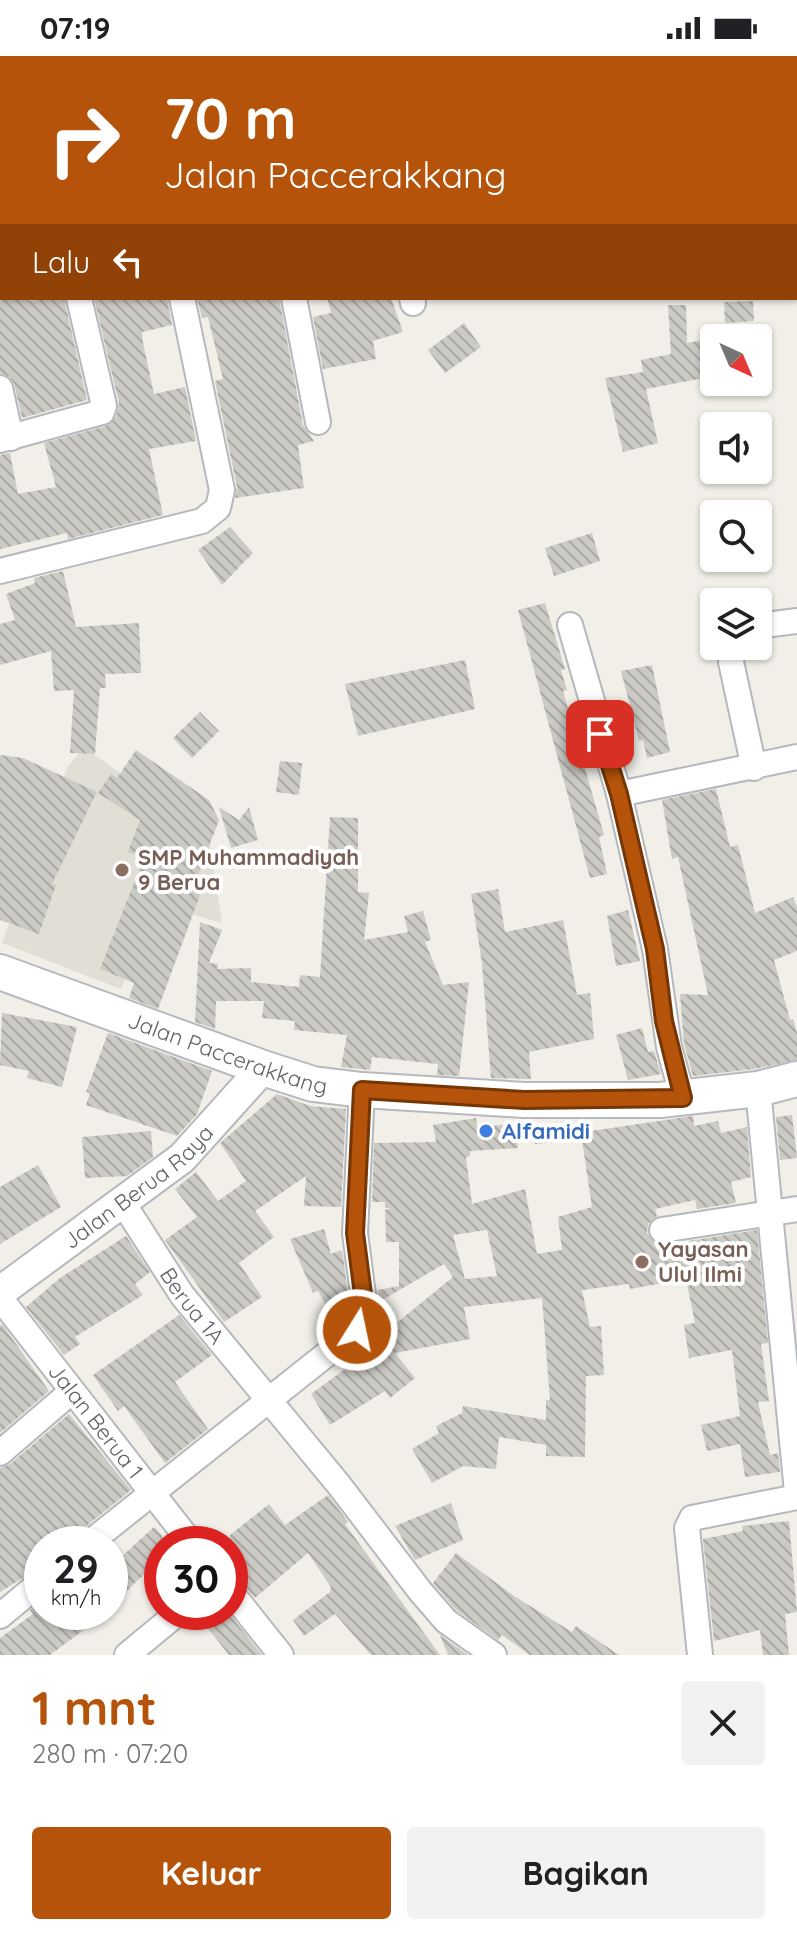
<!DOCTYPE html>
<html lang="id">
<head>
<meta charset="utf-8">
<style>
	:root { --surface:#fff; --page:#f2f2f2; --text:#202124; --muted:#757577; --accent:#b45309 }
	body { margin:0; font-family:Quicksand,sans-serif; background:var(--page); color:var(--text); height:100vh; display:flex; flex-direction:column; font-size:30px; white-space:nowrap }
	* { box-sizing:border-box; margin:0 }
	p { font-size:26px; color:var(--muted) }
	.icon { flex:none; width:44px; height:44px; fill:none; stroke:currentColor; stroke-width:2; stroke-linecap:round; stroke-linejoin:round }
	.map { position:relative; height:1599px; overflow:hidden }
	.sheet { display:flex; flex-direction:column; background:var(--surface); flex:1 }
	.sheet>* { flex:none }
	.top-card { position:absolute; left:0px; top:0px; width:798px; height:244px; box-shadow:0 2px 6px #0004; background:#b45309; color:#fff; overflow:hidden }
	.needle { width:52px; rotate:136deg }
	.tools { position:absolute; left:700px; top:268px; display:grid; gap:16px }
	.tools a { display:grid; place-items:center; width:72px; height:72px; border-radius:8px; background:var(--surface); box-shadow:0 2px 6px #0004; font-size:40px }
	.speed { position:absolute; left:24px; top:1470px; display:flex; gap:16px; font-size:40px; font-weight:700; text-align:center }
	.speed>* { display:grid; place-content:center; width:104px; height:104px; border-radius:50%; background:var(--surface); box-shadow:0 2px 6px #0004; line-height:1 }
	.speed small { font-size:20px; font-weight:400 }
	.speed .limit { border:12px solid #d22; background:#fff; color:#111 }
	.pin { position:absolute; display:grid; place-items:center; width:68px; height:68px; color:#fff; margin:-34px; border-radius:16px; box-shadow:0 4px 12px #0006 }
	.me { position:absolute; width:88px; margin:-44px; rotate:10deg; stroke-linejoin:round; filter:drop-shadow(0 0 6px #0008) }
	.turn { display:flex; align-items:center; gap:28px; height:168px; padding:0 32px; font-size:36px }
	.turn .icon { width:104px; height:104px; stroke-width:2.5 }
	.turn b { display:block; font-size:56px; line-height:68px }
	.then { display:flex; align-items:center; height:76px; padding:0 32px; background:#0003; gap:16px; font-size:30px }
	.round { display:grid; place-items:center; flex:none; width:84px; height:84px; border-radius:8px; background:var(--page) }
	.headline { display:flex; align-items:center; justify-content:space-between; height:136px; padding:0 32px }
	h1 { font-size:48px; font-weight:700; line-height:60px; color:var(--accent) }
	.cta { display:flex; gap:16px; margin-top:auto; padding:16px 32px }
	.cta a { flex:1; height:92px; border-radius:8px; background:var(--accent); color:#fff; font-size:32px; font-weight:700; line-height:92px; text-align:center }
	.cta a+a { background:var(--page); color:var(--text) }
	.status { display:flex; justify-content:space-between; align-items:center; height:56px; padding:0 40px; background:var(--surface); direction:ltr }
	.status svg { height:22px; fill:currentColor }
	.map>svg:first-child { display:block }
	.education { fill:#e1ded6 }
	.building { fill:url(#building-back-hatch); fill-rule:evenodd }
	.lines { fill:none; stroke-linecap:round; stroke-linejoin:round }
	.minor-casing { stroke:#b5b8bc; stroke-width:28 }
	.tertiary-casing { stroke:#b5b8bc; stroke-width:34 }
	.secondary-casing { stroke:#b6babf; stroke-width:38 }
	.minor { stroke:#fff; stroke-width:24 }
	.tertiary { stroke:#fff; stroke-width:30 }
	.secondary { stroke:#fff; stroke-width:34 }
	.route-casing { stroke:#753606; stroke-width:20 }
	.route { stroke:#b45309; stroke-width:14 }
	.education-dot { fill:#8d6e63; stroke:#fff; stroke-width:3 }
	.shop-dot { fill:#3f7fe0; stroke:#fff; stroke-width:3 }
	.labels { text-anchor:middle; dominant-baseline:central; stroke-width:8; stroke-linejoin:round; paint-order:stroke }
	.education-label { font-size:22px; font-weight:bold; fill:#785e54; stroke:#fff; text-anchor:start }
	.street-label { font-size:22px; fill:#5f6368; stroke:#fff }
	.shop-label { font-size:22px; font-weight:bold; fill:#366cbe; stroke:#fff; text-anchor:start }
</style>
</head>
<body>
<div class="status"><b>07:19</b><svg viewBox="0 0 49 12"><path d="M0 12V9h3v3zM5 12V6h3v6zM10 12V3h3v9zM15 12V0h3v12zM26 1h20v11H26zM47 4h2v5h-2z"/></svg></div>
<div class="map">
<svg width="797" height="1599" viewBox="0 0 797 1599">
	<defs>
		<pattern id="building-back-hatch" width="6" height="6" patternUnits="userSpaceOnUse" patternTransform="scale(2)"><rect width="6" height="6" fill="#cccac5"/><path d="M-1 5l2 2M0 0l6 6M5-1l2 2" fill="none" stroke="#a9a8a4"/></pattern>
	</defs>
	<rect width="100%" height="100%" fill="#f1efe8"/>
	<!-- education -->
	<path class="education" d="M85,692l124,88 13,87 -65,-19 -36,85 -119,-46 66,-177z"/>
	<!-- building -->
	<path class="building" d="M0,242h28l1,3 35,-3 23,102 -65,18 -8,-34 -4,-7 -10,-4z
		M94,242h73l5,27 -30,7 1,11 11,51 31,-7 11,54 -47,8 14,66 -95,24 -1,-6 -67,16v-94l10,-2 8,41 38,-7 -12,-44 62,-17 10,-9 3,-14z
		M197,242h82l24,127 11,16 -16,4 6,43 -69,10 2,-11 -22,-106 8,-2 -15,-62 -6,1z
		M327,242h64l12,34 -30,9 3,18 -53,10 -10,-52 18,-4z
		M753,245l1,20 -29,2 -1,-21z
		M668,249h18l1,38 21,-4 6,37 -68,13 12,54 -35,9 -18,-74 38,-6 -2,-12 30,-6z
		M464,267l17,24 -36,26 -17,-23z
		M230,471l23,26 -31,32 -24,-35z
		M592,477l8,28 -46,15 -9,-28z
		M63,515l13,56 63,-4 2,50 -36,1 1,14h-6l-5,66 -25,-1 4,-63 -20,1 -3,-40 -51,14v-41l15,-4 -9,-26 29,-11 -1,-5z
		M545,547l20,66 -4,1 6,20 -4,1 41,144 -5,2 8,37 -17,4 -72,-268z
		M465,604l10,49 -117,27 -13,-52z
		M652,609l18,87 -23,6 -4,-18 -4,1 -18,-70z
		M200,656l19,19 -27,27 -19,-20z
		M136,694l73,50 10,20 -24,63 8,4 -45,122 -29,-11 5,-15 -34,-14 44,-111 -16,-6 12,-32 -42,-27 13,-19 6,4z
		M0,699l23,3 74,34 -45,92 4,1 -17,49 -39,-14z
		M280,705l22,2 -3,32 -23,-3z
		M716,733l14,58 8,-2 17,68 38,-16 4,10v44l-23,9 16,60 3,-1 4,14v27l-43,9 -61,7 -9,-32 -4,-50 28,1 -30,-138 -6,2 -10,-59z
		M219,751l20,13 10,-13 9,33 -27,8z
		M330,761l28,1v74l11,1 -5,47 44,-8 -4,-16 19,-5 8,29 -6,2 18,43 26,-3 -10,94 -22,-1 1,-11 -66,-7 -2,13 -29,-3 6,-32 -53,-5 1,-9 -33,-3 2,-17h-48l-1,28 -20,-7 5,-100 22,8 -13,33 9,1 -1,5 34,-1v14l48,5 1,-12 20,2z
		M498,833l7,43 58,-12 14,75 13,-2 4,46 -65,13 2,27 -40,-1 -9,-115 -11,-69z
		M628,854l12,51 -24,5 -9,-50z
		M2,957l75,14 -15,60 -35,-9 2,-7 -29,-6z
		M642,972l6,24 6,-1 7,23 -33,6 -12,-45z
		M108,977l104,38 -15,43 -20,22 -91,-31 4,-12 -4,-1z
		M277,1038l33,12 36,3 -5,98 -37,-1 2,-30 -51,35 19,26 -35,26 23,34 -38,25 -59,-82 32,-23 -22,-28 21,-17 22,29 28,-20 -26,-38z
		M792,1059l5,43 -17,2 -4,-43z
		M693,1060l1,10 24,-5 3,12 26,-6 4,50 -20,5 5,21 -39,6 -2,-9 -40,9 2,7 -9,8 -1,9 9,11 8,1 93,-15 11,113 -7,1 8,57 -11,1 12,53 8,-2 2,19 -35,5 -5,-33 -33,7 -6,-26 39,-9 -8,-66 -43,8 -5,-33 11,-2 -9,-44 -56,10 -1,-5 -47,6 8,37 11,-1 3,49 -18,1 -1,81 -39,-1v-11l-47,-8 -3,32 -33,-3 -31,17 -20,-34 27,-16 -3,-7 26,-13 1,-7 83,14v-20h4l-8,-102 -78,9 6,32 -75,14 20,25 -25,20 -5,-7 -55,34 -19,-31 48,-35 -3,-3 97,-79 -9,-13 -65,38 -1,-12 21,-4v-44h-13l-1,-32 6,-2h-6v-6h-13l2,-59 62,-1 -3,-17 43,-7 1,9 37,-3 4,24 -48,3v5l-4,1 6,47 53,-15 12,65 25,-4 -4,-33 34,-10 -10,-67 -47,4 -1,-13 55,-10 2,10zM487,1174l10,46 -32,3 -12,-44z
		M151,1075l2,26 -26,19 -42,2 -3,-41z
		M38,1109l23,42 -61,37v-57z
		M324,1173l7,25 10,-4 2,5 7,58 -12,13 -20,-35 -5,2 -23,-54z
		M126,1180l24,36 -15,12 8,11 -68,42 5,7 -16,11 -38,-48 34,-29z
		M179,1259l33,40 -37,27 33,47 -43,34 -41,-57 -6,5 -25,-36z
		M2,1268l47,67 -49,42v-107z
		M69,1358l62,76 -52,42 -7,12h-30v22l-42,26v-124l10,-4z
		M328,1439l20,27 -3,2 95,131h-69l-36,-41 -31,22 -11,-16 37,-28 1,-5 -23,-34 -53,45 -14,-17 -11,-5v-41l39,-31 16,21z
		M451,1447l12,37 -48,20 -20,-34z
		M789,1465l8,91 -12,2 4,41h-26l-3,-25 -46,11 -11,-102 40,-8 -1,-5z
		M154,1471l8,8v22l-52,50v-40z
		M456,1497l58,43 58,36 4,-6 43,29h-89l-28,-20 -4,5 -42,-30 -23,-27z
		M42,1545v11h66l-58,43h-50v-17l33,-24 -3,-4z
		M213,1556h15l34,43h-33l-27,-34z
		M440,1579l28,20h-20z"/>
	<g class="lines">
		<!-- minor casing -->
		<g class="minor-casing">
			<g id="minor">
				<path d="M13,0v2"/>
				<path d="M228,0l3,2"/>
				<path d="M272,2v-2"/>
				<path d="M389,2v-2"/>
				<path d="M494,2v-2"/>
				<path d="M596,2l1,-2"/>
				<path d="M703,2l1,-2"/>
				<path d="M729,2v-2"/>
				<path d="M796,47h1"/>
				<path d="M0,84h2"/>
				<path d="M796,147h1"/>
				<path d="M294,242l24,124"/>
				<path d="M412,242l1,5"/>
				<path d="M0,332l11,50"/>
				<path d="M0,384l102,-28 2,-6 -25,-108"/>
				<path d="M0,515l202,-50 16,-13 4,-18 -40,-192"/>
				<path d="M570,569l49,169 36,155 14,98 14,51"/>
				<path d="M758,570l39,-5"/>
				<path d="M733,590l-2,16 23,106"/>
				<path d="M619,738l178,-37"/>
				<path d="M758,1033l39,403"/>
				<path id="s1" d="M123,1147l59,92 157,190 81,106 26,30 48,34"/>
				<path d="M662,1174l135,-21"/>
				<path id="s2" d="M0,1242l192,246"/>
				<path d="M0,1397l71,-61"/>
				<path d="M88,1488l269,-214 9,-13 -11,-84 7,-143"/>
				<path d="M230,1535l51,64"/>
				<path d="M0,1560l42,-35"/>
				<path d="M127,1599l52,-43"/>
				<path d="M700,1599l-13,-127 5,-10 105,-21"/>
			</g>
		</g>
		<!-- tertiary casing -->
		<g class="tertiary-casing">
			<g id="tertiary">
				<path id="s3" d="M0,1236l182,-134 81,-90"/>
			</g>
		</g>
		<!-- secondary casing -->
		<g class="secondary-casing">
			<g id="secondary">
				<path id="s4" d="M0,916l263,96 50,16 49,6 162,10h136l98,-11 39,-10"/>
			</g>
		</g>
		<!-- minor -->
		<use href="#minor" class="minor"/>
		<!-- tertiary -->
		<use href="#tertiary" class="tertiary"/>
		<!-- secondary -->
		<use href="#secondary" class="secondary"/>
	</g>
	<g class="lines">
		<!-- route casing -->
		<g class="route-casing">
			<path id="route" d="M357,1274l9,-13 -11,-84 7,-143 162,10 159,-2 -19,-77 -9,-72 -36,-155 -19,-60"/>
		</g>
		<!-- route -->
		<use href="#route" class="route"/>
	</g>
	<!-- markers -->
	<g class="education-dot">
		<circle cx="122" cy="814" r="8"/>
		<circle cx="642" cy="1206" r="8"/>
	</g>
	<circle class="shop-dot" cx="486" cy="1075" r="8"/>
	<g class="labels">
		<!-- education labels -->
		<g class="education-label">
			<text x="138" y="801">SMP Muhammadiyah<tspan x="138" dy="25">9 Berua</tspan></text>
			<text x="658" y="1193">Yayasan<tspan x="658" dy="25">Ulul Ilmi</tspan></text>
		</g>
		<!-- street labels -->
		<g class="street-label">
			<text stroke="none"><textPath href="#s4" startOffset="242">Jalan Paccerakkang</textPath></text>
			<text stroke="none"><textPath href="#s3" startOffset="174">Jalan Berua Raya</textPath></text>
			<text stroke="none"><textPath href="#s1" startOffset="124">Berua 1A</textPath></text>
			<text stroke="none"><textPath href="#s2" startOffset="156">Jalan Berua 1</textPath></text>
		</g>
		<!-- shop labels -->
		<g class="shop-label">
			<text x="502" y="1075">Alfamidi</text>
		</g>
	</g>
</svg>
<div class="tools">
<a><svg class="needle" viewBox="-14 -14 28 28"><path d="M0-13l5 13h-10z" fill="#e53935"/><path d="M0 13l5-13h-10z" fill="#757577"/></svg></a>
<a><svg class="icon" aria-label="sound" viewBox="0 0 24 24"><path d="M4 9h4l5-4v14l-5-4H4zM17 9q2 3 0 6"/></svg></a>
<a><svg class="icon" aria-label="search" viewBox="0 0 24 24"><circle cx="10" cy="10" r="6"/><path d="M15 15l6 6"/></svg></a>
<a><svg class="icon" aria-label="layers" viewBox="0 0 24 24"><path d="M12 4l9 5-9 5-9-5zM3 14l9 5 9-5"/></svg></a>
</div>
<div class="speed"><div>29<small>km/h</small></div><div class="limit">30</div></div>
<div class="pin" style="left:600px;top:678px;background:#d93025"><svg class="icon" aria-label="arrive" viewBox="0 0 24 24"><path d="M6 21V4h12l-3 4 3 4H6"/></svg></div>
<svg class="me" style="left:357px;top:1274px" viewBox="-20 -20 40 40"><circle r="17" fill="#b45309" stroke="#fff" stroke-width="3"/><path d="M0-11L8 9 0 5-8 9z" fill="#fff"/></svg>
<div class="top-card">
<div class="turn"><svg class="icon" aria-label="right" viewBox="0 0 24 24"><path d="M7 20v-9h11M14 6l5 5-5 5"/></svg><div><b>70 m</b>Jalan Paccerakkang</div></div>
<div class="then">Lalu<svg class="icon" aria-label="left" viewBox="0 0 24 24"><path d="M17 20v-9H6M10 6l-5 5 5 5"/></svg></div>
</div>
</div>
<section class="sheet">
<div class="headline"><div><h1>1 mnt</h1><p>280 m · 07:20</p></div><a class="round"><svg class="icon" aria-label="close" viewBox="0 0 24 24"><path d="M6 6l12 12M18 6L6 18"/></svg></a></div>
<div class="cta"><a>Keluar</a><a>Bagikan</a></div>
</section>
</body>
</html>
